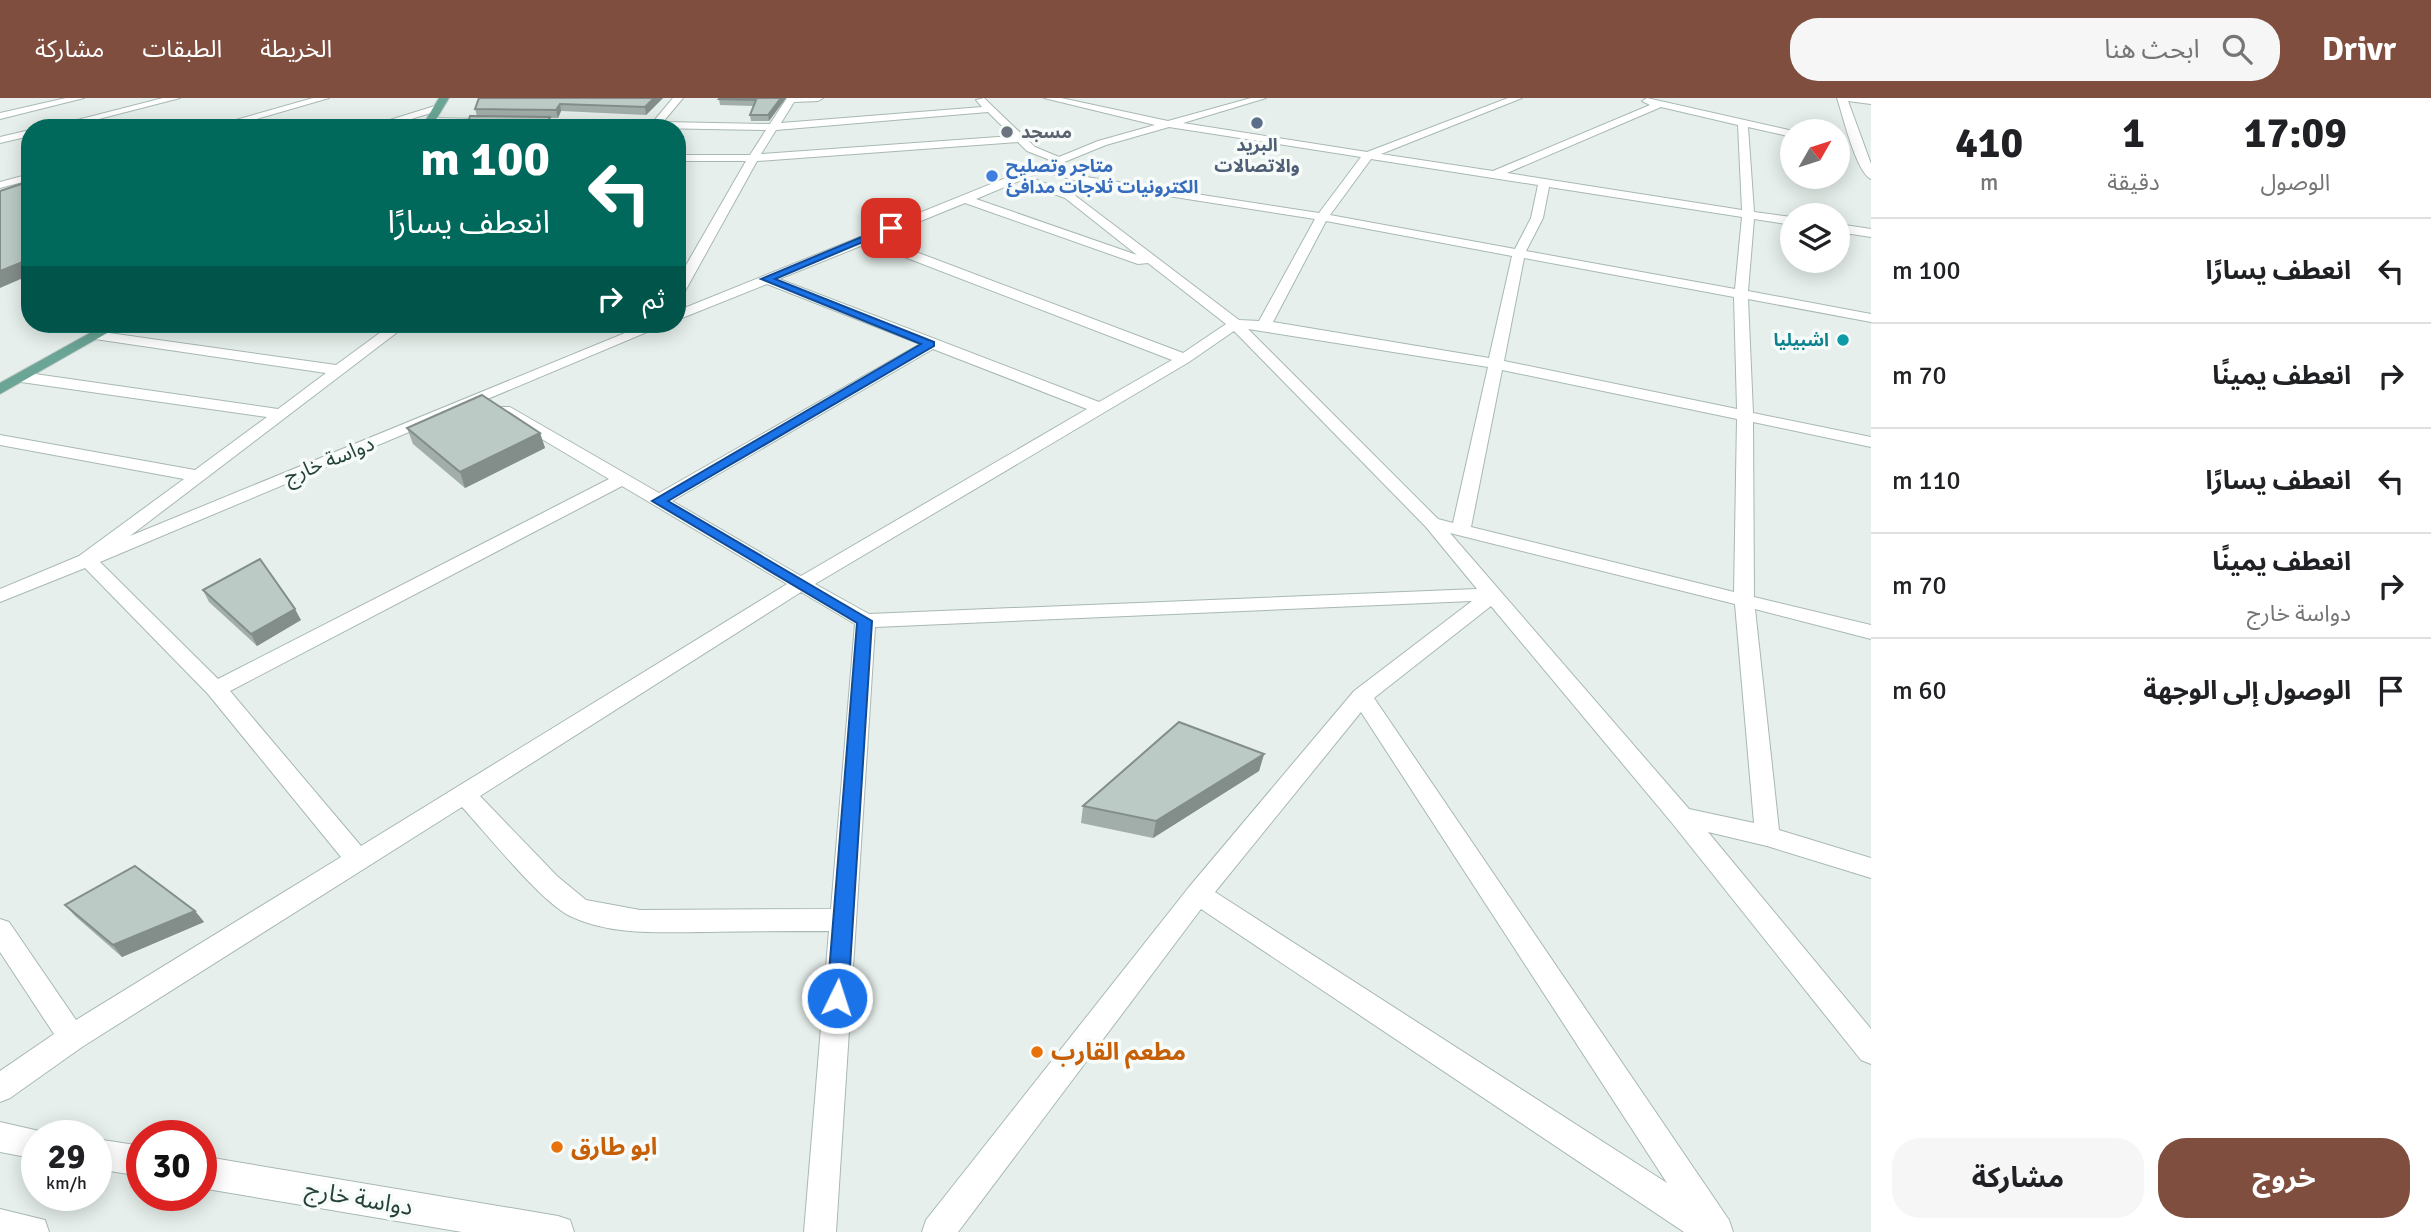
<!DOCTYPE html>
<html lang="ar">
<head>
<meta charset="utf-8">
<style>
	:root { --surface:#fff; --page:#f6f6f6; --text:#202124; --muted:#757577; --line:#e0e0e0; --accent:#7f4e3f }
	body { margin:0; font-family:Signika,"Noto Sans Arabic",sans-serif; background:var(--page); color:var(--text); direction:rtl; height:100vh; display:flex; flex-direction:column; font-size:26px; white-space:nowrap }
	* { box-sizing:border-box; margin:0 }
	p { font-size:23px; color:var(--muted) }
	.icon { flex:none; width:38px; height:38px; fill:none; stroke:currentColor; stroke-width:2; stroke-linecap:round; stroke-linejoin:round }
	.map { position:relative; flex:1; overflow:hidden; direction:ltr }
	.details { display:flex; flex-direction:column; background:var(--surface); width:560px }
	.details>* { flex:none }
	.hud { position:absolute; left:21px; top:21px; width:665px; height:214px; border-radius:28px; box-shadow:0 4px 18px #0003; direction:rtl; background:#00695c; color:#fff; overflow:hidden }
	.needle { width:46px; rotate:51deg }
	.controls { position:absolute; left:1780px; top:21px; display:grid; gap:14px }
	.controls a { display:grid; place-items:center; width:70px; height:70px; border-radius:50%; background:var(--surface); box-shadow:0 4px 18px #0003; font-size:35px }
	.speed { position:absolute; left:21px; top:1022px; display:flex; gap:14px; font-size:35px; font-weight:700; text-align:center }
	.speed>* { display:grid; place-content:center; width:91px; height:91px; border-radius:50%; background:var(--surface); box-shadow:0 4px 18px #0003; line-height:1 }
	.speed small { font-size:18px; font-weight:400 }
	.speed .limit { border:10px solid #d22; background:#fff; color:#111 }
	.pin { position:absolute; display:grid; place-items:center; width:60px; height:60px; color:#fff; margin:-30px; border-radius:14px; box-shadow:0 4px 10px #0006 }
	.me { position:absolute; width:77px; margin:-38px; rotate:4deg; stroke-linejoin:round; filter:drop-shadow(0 0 5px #0008) }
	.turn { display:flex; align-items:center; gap:24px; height:147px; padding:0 21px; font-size:32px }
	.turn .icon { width:91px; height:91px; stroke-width:2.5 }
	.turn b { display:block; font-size:49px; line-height:60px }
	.then { display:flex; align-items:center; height:66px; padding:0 21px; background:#0003; gap:14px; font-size:26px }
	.eta { display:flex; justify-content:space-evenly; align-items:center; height:119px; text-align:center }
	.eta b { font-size:42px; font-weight:700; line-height:49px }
	.primary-button { display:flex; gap:14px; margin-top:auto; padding:14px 21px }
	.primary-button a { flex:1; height:80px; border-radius:28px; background:var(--accent); color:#fff; font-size:28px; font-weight:700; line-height:80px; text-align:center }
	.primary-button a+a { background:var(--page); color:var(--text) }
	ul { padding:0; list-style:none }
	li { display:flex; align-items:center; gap:21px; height:105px; padding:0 21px; border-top:2px solid var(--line) }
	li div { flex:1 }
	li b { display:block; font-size:26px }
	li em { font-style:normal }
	header { display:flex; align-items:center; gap:42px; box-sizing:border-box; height:98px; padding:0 35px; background:var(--accent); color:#fff }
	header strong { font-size:33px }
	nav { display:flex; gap:38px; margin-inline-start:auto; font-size:24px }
	.search { width:490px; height:63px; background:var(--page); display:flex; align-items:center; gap:18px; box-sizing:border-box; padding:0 24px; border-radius:28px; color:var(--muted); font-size:26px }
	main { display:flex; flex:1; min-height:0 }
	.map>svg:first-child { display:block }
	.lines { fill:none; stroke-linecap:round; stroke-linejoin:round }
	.minor-casing { stroke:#a8b8b2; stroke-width:2 }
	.major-casing { stroke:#c2cac8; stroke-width:2 }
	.minor { fill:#fff; fill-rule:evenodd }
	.major { fill:#6aa596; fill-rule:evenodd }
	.wall { fill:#a1aea9 }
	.shaded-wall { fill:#838d89 }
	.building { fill:#bbcac4; stroke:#838d89; stroke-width:2 }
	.route { fill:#1a73e8; stroke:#114b97; stroke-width:2 }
	.service-dot { fill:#5c6f8a; stroke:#f7fbf9; stroke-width:2.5 }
	.worship-dot { fill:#6b7280; stroke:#f7fbf9; stroke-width:2.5 }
	.shop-dot { fill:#3f7fe0; stroke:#f7fbf9; stroke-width:2.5 }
	.culture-dot { fill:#0f9aa8; stroke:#f7fbf9; stroke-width:2.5 }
	.food-dot { fill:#e8710a; stroke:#f7fbf9; stroke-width:2.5 }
	.labels { text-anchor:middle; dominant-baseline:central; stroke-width:7; stroke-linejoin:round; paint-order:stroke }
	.far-worship-label { font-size:18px; font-weight:bold; fill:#5b616d; stroke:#f7fbf9; text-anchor:start }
	.far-service-label { font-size:18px; font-weight:bold; fill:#4e5e75; stroke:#f7fbf9 }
	.far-shop-label { font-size:18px; font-weight:bold; fill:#366cbe; stroke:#f7fbf9; text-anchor:start }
	.far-culture-label { font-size:18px; font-weight:bold; fill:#0d838f; stroke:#f7fbf9; text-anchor:end }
	.street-label { font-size:21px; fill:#24423a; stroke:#f7fbf9 }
	.near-food-label { font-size:24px; font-weight:bold; fill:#c56008; stroke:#f7fbf9; text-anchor:start }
	.near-street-label { font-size:24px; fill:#24423a; stroke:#f7fbf9 }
</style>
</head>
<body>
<header>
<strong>Drivr</strong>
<div class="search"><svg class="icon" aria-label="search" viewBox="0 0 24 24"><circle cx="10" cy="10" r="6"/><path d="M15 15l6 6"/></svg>ابحث هنا</div>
<nav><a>الخريطة</a><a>الطبقات</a><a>مشاركة</a></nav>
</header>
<main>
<section class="details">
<div class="eta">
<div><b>17:09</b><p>الوصول</p></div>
<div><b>1</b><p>دقيقة</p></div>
<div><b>410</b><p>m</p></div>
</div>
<ul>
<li><svg class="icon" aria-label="left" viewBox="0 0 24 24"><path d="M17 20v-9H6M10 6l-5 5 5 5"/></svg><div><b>انعطف يسارًا</b></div><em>100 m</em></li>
<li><svg class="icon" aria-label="right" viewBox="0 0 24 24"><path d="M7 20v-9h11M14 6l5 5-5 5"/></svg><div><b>انعطف يمينًا</b></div><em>70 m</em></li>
<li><svg class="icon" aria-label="left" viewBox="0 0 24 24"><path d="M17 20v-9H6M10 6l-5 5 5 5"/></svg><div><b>انعطف يسارًا</b></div><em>110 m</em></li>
<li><svg class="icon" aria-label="right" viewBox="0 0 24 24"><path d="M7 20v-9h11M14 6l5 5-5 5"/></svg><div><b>انعطف يمينًا</b><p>دواسة خارج</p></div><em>70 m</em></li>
<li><svg class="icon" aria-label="arrive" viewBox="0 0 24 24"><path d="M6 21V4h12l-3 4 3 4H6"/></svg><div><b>الوصول إلى الوجهة</b></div><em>60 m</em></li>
</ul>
<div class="primary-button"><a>خروج</a><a>مشاركة</a></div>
</section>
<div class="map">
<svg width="1871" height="1134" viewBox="0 0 1871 1134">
	<rect width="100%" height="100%" fill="#e6efeb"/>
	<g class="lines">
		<!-- minor casing -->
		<g class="minor-casing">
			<path id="minor" d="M66,0h18l-84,21v-6z
				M163,0h17l-116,30h-18z
				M313,0h16l-104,30h-17z
				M673,0h10l-20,24 107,2 17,-26h36l-5,3 -24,1 -13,21 201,-16 -6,-7 8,-2 51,49 24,10 39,-16 57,-16 -111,-27h17l107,23 83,-23h15l-83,25 184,29 141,-54h14l-141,56 112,17 157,-66 -8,-4 5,-3 146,33 -1,6 -44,-10 6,85 38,5v8l-38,-6 -6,72 123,23v8l-123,-23 5,114 118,24v10l-118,-25 1,175 117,28v14l-116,-30 24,221 92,28v20l-104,-32 -59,-14 163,197v35l-10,-4 -189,-237 -181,-217 -117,92 355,522 4,12h-49l-483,-323 -243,323h-36l4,-12 263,-333 165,-196 118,-90 -597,26 -39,605h-32l25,-301c-41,0 -82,0 -122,1 -45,0 -96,4 -137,-16 -30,-15 -83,-82 -108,-109l-380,240 -72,51 -10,4v-31l54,-37 -54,-82v-33l9,3 67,98 265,-163 -133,-163 -123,-126 -85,34v-13l79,-33 105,-77 -184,-34v-10l195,35 72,-53 -246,-35 -8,-5 8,-5 257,37 48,-36 -231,-34 -7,-4 7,-4 241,34 56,-41h16l-278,212 517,-212h19l-566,238 118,117 391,-200 -111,-66 -2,-3 2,-3h12l149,86 261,-149 -153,-60 -90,36v-9l373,-151 -23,-9 -9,-9 -261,19 -73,132 -7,4v-16l69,-120h-69v-6h73l16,-25 -336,-6 -5,-3 5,-3 223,4zM1661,9l77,18 4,85 -235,-37zM988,14l24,24 -251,18 15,-24zM1169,29l192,30 -42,56 -233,-36 -34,-10 54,-22zM1371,61l167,26 -7,33 -16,31 -185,-34zM1042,73l43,12 230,36 -56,102 -20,-1 -166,-126 -44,-17zM1019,83l46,17 72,57 -161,-56zM1549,89l193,30 -7,72 -209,-38 17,-33zM965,105l173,61 10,-1 78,61 -43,29 -304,-115zM1326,123l186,35 -23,102 -216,-36zM868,145l304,117 -73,42 -320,-123zM1524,160l210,39 3,112 -233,-48zM1248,231l240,38 -35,156 -15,-4zM1234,233l192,196 51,62 -608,25 -54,-30 374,-222zM933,251l154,60 -286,167 -129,-75zM1502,272l235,49 -3,173 -263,-65zM622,388l165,98 -426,262 -131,-155zM1450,435l285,71 19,219 -65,-14zM801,494l54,32 -24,285 -191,1 -54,-10 -29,-24 -77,-80zM1361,614l306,471 -452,-291z
				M1837,0h34v6l-23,-3 23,63v15c-15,-7 -28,-63 -34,-81z
				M438,7l3,1v4l-60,18h-17z
				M30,32v6l-30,7v-6z
				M30,76v6l-30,8v-6z
				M1838,126l33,5v8l-33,-5z
				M0,1024l48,11 1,3h-12v23l-37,-7z
				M96,1041l46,7v30l-46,-7z
				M201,1058l357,60 12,4 4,12h-112l-261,-44z
				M0,1111l45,11 4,12h-49z"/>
		</g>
		<!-- major casing -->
		<g class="major-casing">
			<path id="major" d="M439,0h10l-18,30h-10z
				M106,226h17l-123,70v-11z"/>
		</g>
		<!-- minor -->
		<use href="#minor" class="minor"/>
		<!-- major -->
		<use href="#major" class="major"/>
	</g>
	<!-- wall -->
	<path class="wall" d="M479,0h184l-17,17 -85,-4 -3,7h-8l3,10 -76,-12 -2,-7z
		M786,0l-17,23h-18l-1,-6 4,-9 -34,-1 -1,-6z
		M407,330l133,5 5,15 -80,40 -52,-44z
		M203,492l98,30 -44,26 -48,-44z
		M1264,656l-5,17 -106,67 -72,-15 2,-17z
		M65,807l130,6 9,11 -82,35 -47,-41z"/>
	<!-- shaded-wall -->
	<path class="shaded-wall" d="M654,0h9l-17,17 -1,-8z
		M781,0h5l-17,23 -1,-6z
		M560,6l1,7 -3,7 -2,-8z
		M550,19l3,11h-8z
		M30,161v16l-30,13v-17z
		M540,335l5,15 -80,40 -5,-16z
		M295,511l6,11 -44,26 -6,-12z
		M1264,656l-5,17 -106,67 3,-17z
		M195,813l9,11 -82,35 -9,-12z"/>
	<!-- building -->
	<path class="building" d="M479,0h175l-9,9 -85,-3 -4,6 -81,-1z
		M720,0h61l-13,17h-18l6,-15 -37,-1z
		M470,18l80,1 -5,11h-79z
		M30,83v49l-3,1 3,1v27l-30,12v-80z
		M482,297l58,38 -80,39 -53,-44z
		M260,461l35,50 -44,25 -48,-44z
		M1179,624l85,32 -108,67 -73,-15z
		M135,768l60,45 -82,34 -48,-40z"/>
	<!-- route -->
	<path class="route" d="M888,128l8,2 -121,51 159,63v4l-266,155 204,120 -24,377 -3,7 -8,2 -7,-2 -3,-7 30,-375 -205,-122 269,-157 -160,-65z"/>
	<!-- markers -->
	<circle class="service-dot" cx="1257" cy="25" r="7"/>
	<circle class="worship-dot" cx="1007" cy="34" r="7"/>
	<circle class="shop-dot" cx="992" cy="78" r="7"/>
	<circle class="culture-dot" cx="1843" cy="242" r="7"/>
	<g class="food-dot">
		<circle cx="1037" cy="954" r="7"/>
		<circle cx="557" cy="1049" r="7"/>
	</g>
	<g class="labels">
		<!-- far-worship labels -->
		<g class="far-worship-label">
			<text x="1021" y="34">مسجد</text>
		</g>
		<!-- far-service labels -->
		<g class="far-service-label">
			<text x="1257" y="47">البريد<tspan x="1257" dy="21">والاتصالات</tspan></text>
		</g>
		<!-- far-shop labels -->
		<g class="far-shop-label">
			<text x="1006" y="68">متاجر وتصليح<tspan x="1006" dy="21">الكترونيات ثلاجات مدافئ</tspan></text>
		</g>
		<!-- far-culture labels -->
		<g class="far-culture-label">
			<text x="1829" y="242">اشبيليا</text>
		</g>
		<!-- street labels -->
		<g class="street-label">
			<text transform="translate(329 362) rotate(-22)">دواسة خارج</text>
		</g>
		<!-- near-food labels -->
		<g class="near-food-label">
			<text x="1051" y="954">مطعم القارب</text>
			<text x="571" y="1049">ابو طارق</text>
		</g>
		<!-- near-street labels -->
		<g class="near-street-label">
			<text transform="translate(359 1100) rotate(10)">دواسة خارج</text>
		</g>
	</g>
</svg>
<div class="controls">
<a><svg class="needle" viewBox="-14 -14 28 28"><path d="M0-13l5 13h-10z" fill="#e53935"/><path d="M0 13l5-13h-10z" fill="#757577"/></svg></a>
<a><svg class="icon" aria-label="layers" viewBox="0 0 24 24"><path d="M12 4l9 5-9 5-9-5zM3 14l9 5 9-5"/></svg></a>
</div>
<div class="speed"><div>29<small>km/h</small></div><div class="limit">30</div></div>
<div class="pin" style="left:891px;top:130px;background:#d93025"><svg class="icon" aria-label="arrive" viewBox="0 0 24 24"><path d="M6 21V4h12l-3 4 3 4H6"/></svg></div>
<svg class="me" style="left:837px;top:900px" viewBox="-20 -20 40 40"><circle r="17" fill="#1a73e8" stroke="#fff" stroke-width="3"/><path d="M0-11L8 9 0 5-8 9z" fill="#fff"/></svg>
<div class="hud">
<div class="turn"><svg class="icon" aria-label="left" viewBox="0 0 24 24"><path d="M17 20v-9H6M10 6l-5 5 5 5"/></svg><div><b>100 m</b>انعطف يسارًا</div></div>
<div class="then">ثم<svg class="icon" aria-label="right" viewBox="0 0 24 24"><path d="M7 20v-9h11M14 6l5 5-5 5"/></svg></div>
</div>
</div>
</main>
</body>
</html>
